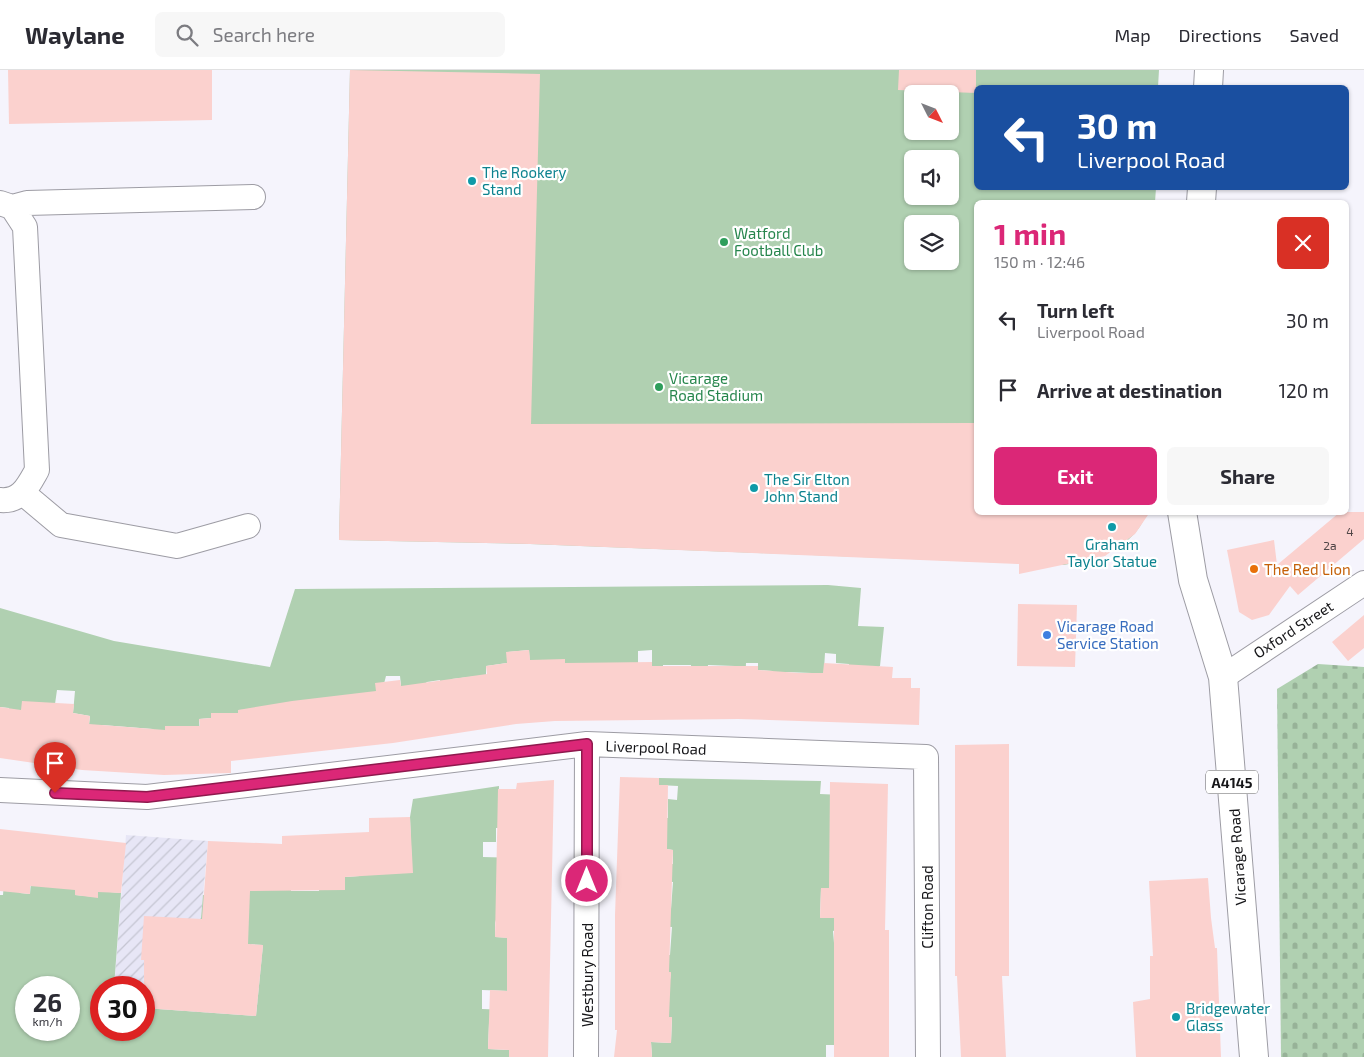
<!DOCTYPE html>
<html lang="en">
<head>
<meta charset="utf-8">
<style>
	:root { --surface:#fff; --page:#f7f7f7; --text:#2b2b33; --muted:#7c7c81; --line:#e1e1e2; --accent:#db2777 }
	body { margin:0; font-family:"Exo 2",sans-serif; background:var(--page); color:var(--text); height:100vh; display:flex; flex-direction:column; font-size:19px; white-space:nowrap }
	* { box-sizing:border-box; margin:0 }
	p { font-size:16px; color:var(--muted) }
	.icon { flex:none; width:28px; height:28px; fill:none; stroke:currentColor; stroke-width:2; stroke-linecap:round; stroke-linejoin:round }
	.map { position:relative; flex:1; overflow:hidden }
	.details { position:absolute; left:974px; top:130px; width:375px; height:315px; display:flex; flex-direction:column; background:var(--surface); border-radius:8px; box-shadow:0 1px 4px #0004 }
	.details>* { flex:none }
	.guide { position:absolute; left:974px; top:15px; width:375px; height:105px; border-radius:8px; box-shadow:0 1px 4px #0004; background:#1a4fa0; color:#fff; overflow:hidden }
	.needle { width:32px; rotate:132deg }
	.fabs { position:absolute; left:904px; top:15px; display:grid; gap:10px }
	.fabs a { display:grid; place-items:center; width:55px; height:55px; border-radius:8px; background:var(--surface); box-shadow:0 1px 4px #0004; font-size:25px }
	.speed { position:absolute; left:15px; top:906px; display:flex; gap:10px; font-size:25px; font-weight:700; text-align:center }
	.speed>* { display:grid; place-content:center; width:65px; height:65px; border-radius:50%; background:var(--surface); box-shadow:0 1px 4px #0004; line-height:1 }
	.speed small { font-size:12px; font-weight:400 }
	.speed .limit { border:8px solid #d22; background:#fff; color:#111 }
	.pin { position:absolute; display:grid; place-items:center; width:42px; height:42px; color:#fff; margin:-51px -21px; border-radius:50% 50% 50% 0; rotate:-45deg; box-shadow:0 0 5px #0007 }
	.pin .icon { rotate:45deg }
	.me { position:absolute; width:55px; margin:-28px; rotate:0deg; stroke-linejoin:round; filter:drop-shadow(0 0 4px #0008) }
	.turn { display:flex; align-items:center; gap:18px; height:105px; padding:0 20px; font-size:22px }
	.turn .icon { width:65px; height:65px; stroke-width:2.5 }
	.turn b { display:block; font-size:35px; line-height:42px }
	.round { display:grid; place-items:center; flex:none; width:52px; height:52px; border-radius:8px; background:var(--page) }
	.summary { display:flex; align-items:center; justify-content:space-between; height:85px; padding:0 20px }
	h1 { font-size:30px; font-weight:700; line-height:38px; color:var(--accent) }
	.action { display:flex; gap:10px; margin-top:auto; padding:10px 20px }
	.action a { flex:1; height:58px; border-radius:8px; background:var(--accent); color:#fff; font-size:20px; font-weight:700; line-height:58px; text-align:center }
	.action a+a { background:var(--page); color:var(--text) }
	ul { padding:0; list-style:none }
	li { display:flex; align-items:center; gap:15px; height:70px; padding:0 20px }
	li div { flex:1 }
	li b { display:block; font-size:19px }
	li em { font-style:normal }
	header { display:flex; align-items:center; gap:30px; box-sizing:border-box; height:70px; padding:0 25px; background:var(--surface); border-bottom:1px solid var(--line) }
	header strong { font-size:24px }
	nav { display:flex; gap:28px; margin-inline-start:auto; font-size:18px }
	.search { width:350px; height:45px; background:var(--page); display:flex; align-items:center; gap:12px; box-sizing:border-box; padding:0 18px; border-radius:8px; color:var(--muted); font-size:19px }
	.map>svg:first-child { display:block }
	.industrial { fill:url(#industrial-furrows) }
	.grass { fill:#b0d0b1; fill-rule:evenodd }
	.cemetery { fill:url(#cemetery-stones) }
	.building { fill:#fbd1ce }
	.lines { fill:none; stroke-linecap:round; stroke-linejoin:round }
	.minor-casing { stroke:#9d9ca4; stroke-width:26 }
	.primary-casing { stroke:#9d9ca4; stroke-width:30 }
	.minor { stroke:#fff; stroke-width:24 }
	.primary { stroke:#fff; stroke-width:28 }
	.route-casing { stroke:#8e194d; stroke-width:12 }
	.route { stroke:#db2777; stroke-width:9 }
	.culture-dot { fill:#0f9aa8; stroke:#fff; stroke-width:2 }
	.leisure-dot { fill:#2e9e5b; stroke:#fff; stroke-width:2 }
	.food-dot { fill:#e8710a; stroke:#fff; stroke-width:2 }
	.shop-dot { fill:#3f7fe0; stroke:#fff; stroke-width:2 }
	.labels { text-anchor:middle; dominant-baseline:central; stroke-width:4.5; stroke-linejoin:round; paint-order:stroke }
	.number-label { font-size:12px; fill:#4f4546 }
	.shield { fill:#fff; stroke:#5c5c5e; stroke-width:1 }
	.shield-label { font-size:14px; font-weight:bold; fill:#161619 }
	.culture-label { font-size:15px; fill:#0d838f; stroke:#fff; text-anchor:start }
	.leisure-label { font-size:15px; fill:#27864d; stroke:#fff; text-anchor:start }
	.food-label { font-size:15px; fill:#c56008; stroke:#fff; text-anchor:start }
	.shop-label { font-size:15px; fill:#366cbe; stroke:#fff; text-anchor:start }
	.street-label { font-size:15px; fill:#161619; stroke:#fff }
</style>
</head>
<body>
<header>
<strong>Waylane</strong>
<div class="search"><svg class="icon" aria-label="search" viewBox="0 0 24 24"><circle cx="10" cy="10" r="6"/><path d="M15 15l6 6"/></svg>Search here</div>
<nav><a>Map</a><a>Directions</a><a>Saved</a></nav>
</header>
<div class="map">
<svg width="1364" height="987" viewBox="0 0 1364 987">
	<defs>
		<pattern id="industrial-furrows" width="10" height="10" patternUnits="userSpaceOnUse" patternTransform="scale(1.25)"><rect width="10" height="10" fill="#e7e6f6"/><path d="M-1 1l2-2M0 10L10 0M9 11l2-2" fill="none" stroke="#c5c5d2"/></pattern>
		<pattern id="cemetery-stones" width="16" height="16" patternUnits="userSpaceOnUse" patternTransform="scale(1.25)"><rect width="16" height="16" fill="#b0d0b1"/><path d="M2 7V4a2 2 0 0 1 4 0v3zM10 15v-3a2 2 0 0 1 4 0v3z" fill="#97b298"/></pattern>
	</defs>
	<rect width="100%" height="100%" fill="#f5f4fc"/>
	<!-- industrial -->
	<path class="industrial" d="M126,765l82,6 -9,99 64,5 -7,71 -112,-8v-20h-30z"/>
	<!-- grass -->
	<path class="grass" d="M350,0h809l-1,17 -182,1v100h180l-1,14h-179v310l170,3c-14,34 -49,44 -82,50l-534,-21 -191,-4zM912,24h38v37h-38zM912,89h38v37h-38zM912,154h38v37h-38z
		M828,515l33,3 -3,38 26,1 -4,39 -31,22v-24l-13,-1v-9l-11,-1 -2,32 -11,-12 -26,-1 -14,11 1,-12 -15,-1v-7h-12l-1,20h-10v-17l-27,-1 -1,18h-15l-1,-18h-28v17l-11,1v-33l-14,1v19l-51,12 -35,-22h-14l-7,23 -2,-33 -22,2v11l-21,3v26l-8,-16 -26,3 2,16 -12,2 -2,-17 -13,2 -24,23 -3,-29h-14l-8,31 -140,3 1,14h-9l-5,-11h-14v5l-12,1 1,18h-11l-1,-11h-23l1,12h-8l-5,-9 -51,-4 -14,9 2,-18 -17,-3 2,-22 -18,-1 -6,42 -31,-10 -13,-1 2,-13 -9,-1v-99l114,33 156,26 25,-78z
		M659,708l162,3 -1,13 22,1 -12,12v28l20,54 -29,-1 -1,29 32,1v8l-19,5 1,12h17l1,102h-26v12h9h-183l-1,-15 20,1 1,-25 -19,-1 16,-30 2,-14 -18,-1 1,-17h16l2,-28 -18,-1 1,-17h16l2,-27 -17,-1 1,-18 16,1v-14l-7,-1 -10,-31h12v-19l9,1 1,-14 -19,-1z
		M499,716l-1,30 19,12h-21v14h-13v15l33,1 -21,65v14l18,1 -6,26v10l5,1v16l-30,-1v19l29,1 -22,13 -1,26 21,1v7h-509v-162h3l1,-13 16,11 10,1 2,-24 44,5 -1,20 22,2 3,-19 10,14 11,1 -7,94 -13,1v42h43v-22l112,8 7,-71 -64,-4 4,-46 14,1 33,-16 41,-7v18h28v-20l14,19h12v-13l15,-1v-8l52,4 -2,-55 3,-18zM26,918h43v42h-43z"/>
	<!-- cemetery -->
	<path class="cemetery" d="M1318,594l46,3v390h-83l-4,-368z"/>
	<!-- building -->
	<path class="building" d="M8,0h204v50l-203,4z
		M350,0l190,4 -9,350 445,-1v89h174l-15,22 -30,22 -86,18v-10l-489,-20 -191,-4z
		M899,0h77v23l-78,-3z
		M1340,442h24v27l-66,56 -8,-9 -21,29 -17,5 -13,-8 -12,-62 47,-10 3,25z
		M1018,534l59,1 -2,62 -58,-1z
		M1364,545v33l-16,13 -16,-19z
		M529,580l1,10 35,-1v4l87,-1v4h106v4l41,3h24l1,-10 69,4 -1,11h19v10h9l-1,37 -181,-6 -183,2 -39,3 -123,19 -162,18v12l-67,2 -82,-5 -82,-12v-51l21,3 1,-9 52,3 -1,9 17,3 -1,8 76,6v-4h35l-1,-7 12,-1v-5h27v-3l54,-9 84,-10 -1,-8 25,-3 1,6 86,-12 -1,-8 21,-3 -1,-11z
		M1009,674v232h-7l4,81h-45l-4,-81h-2v-231z
		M620,707l39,1v7h9l-1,64 6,1 -4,122h2l-2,45h3l-1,26 -20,-1 1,15h-38l3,-27h-2v-115z
		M554,710l-6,277h-39v-7l-21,-1 2,-59 17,1v-53l-12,-1 3,-148h18l1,-6z
		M830,712l58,2 -3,146h4v127h-55v-139h-14l1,-30h8z
		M410,747l3,56 -68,4v13l-95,1 -2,53 15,1 -7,71 -112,-8v-48h-3l3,-44 58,3 6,-78 74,3v-8l87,-4v-14z
		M0,759l126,14 -5,50 -23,-1v6l-23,-3v-5l-45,-4v8l-30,-3z
		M1208,808l3,40 4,30h2l4,109h-85l-3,-55 17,-3v-43h3l-4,-75z"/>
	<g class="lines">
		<!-- minor casing -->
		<g class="minor-casing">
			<path id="minor" d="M0,133l12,4 13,20 12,243c-9,16 -16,32 -37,30
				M12,137l15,-4 226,-6
				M24,424l37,31 116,21 71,-20
				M1223,607l141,-94
				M0,720l147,7 440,-53 339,13 2,300
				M586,987l1,-313"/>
		</g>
		<!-- primary casing -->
		<g class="primary-casing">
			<path id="primary" d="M1208,18l1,-18
				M1201,132l1,-14
				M1182,442l11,68 30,97 31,380"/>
		</g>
		<!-- minor -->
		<use href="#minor" class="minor"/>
		<!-- primary -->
		<use href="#primary" class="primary"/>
	</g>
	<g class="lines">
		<!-- route casing -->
		<g class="route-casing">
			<path id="route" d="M55,723l92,4 440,-53v137"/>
		</g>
		<!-- route -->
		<use href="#route" class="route"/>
	</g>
	<!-- markers -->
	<g class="culture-dot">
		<circle cx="472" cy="111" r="5"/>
		<circle cx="754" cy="418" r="5"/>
		<circle cx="1112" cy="457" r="5"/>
		<circle cx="1176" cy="947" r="5"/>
	</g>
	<g class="leisure-dot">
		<circle cx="724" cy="172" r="5"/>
		<circle cx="659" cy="317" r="5"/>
	</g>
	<circle class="food-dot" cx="1254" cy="499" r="5"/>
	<circle class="shop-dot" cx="1047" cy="565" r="5"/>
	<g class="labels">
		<!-- number labels -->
		<g class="number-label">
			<text x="1350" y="461">4</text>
			<text x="1330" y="475">2a</text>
		</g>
		<!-- shield labels -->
		<rect class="shield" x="1206" y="700.5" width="52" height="23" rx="4"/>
		<g class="shield-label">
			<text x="1232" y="712">A4145</text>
		</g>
		<!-- culture labels -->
		<g class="culture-label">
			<text x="482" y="102">The Rookery<tspan x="482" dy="17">Stand</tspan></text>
			<text x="764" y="409">The Sir Elton<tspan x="764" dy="17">John Stand</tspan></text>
			<text x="1112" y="474" text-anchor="middle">Graham<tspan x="1112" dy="17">Taylor Statue</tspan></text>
			<text x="1186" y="938">Bridgewater<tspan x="1186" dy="17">Glass</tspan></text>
		</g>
		<!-- leisure labels -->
		<g class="leisure-label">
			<text x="734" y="163">Watford<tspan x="734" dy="17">Football Club</tspan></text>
			<text x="669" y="308">Vicarage<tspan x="669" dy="17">Road Stadium</tspan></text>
		</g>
		<!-- food labels -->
		<g class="food-label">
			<text x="1264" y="499">The Red Lion</text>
		</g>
		<!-- shop labels -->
		<g class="shop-label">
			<text x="1057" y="556">Vicarage Road<tspan x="1057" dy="17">Service Station</tspan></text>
		</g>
		<!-- street labels -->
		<g class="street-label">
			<text transform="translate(1293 559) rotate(-33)">Oxford Street</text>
			<text transform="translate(656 677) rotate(2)">Liverpool Road</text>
			<text transform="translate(1237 787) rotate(-94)">Vicarage Road</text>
			<text transform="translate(927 837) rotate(-90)">Clifton Road</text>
			<text transform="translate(587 905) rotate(-90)">Westbury Road</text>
		</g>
	</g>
</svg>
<div class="fabs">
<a><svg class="needle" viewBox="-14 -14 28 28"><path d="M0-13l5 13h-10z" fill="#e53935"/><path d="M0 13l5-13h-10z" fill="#7c7c81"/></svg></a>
<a><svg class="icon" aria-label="sound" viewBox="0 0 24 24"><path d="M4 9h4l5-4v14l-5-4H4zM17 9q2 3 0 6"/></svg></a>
<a><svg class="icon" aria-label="layers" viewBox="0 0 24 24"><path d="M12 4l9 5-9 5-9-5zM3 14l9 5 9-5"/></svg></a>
</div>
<div class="speed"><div>26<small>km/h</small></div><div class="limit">30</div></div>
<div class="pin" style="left:55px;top:723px;background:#d93025"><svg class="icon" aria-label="arrive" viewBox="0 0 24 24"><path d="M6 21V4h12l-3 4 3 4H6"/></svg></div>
<svg class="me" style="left:587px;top:811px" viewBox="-20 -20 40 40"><circle r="17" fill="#db2777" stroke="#fff" stroke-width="3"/><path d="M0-11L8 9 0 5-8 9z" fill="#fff"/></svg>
<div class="guide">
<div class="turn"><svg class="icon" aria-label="left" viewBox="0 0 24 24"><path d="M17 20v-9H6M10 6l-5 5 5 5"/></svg><div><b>30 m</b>Liverpool Road</div></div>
</div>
<section class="details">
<div class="summary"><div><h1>1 min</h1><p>150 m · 12:46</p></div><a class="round" style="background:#d93025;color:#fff"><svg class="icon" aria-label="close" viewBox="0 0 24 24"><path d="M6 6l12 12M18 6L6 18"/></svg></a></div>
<ul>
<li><svg class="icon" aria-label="left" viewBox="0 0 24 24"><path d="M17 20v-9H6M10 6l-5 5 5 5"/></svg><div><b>Turn left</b><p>Liverpool Road</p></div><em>30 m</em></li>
<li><svg class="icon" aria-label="arrive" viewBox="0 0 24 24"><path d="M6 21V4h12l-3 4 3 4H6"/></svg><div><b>Arrive at destination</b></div><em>120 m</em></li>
</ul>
<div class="action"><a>Exit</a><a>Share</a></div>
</section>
</div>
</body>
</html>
